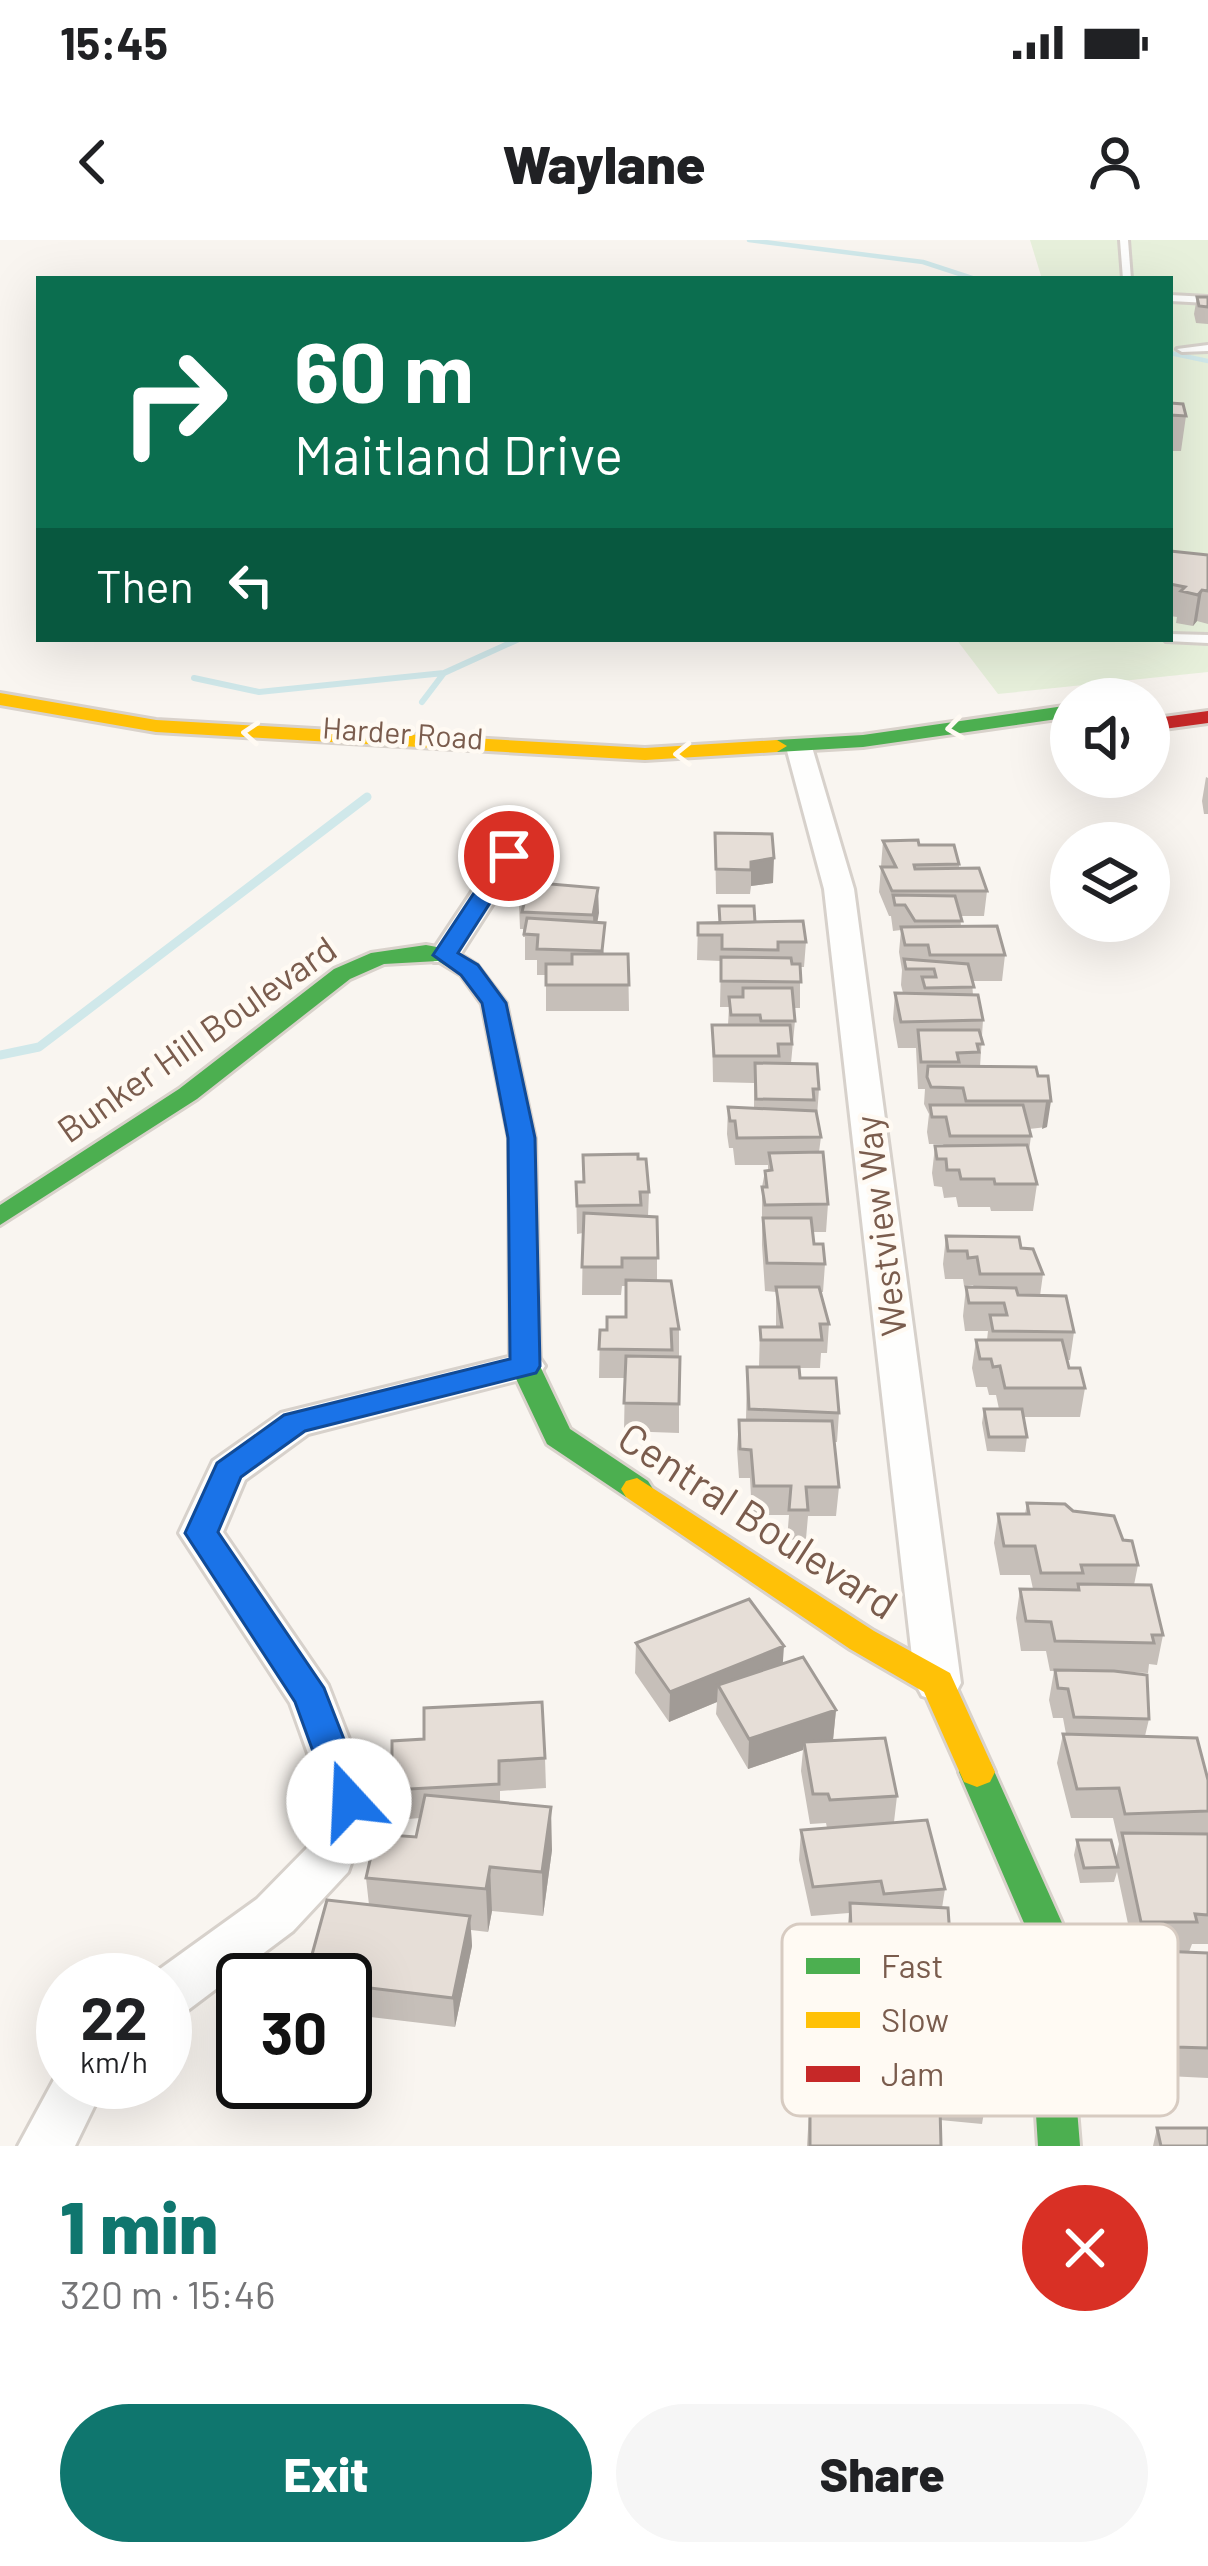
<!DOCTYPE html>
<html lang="en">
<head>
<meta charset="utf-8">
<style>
	:root { --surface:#fff; --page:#f6f6f6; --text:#202124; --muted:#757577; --accent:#0f766e }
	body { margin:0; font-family:Barlow,sans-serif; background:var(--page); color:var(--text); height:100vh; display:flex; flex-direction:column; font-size:45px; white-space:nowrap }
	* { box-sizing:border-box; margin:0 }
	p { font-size:39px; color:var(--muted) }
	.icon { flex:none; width:66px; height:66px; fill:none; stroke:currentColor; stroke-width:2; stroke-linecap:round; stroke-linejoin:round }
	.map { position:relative; height:1906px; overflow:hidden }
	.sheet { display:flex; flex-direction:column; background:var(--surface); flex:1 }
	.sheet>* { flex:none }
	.guide { position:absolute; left:36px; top:36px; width:1137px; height:366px; border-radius:0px; box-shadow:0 12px 48px #0002; background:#0b6e4f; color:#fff; overflow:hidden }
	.buttons { position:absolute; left:1050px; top:438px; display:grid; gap:24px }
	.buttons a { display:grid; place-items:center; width:120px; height:120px; border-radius:50%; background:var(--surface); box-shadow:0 12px 48px #0002; font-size:60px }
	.speed { position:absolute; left:36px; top:1713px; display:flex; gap:24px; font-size:60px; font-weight:700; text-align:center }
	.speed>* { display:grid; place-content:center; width:156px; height:156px; border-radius:50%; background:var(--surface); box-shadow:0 12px 48px #0002; line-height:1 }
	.speed small { font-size:30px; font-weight:400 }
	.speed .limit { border:6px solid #111; border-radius:18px; background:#fff; color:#111 }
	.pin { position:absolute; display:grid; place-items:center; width:102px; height:102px; color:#fff; margin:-51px; border:6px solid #fff; border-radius:50%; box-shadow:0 3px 12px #0007 }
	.me { position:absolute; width:132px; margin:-66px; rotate:340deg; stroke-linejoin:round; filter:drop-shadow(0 0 9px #0008) }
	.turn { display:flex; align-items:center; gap:42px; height:252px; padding:0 60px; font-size:54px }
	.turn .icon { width:156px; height:156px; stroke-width:2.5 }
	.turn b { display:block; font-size:84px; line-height:102px }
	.then { display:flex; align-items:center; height:114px; padding:0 60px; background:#0003; gap:24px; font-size:45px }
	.round { display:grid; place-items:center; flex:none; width:126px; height:126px; border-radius:63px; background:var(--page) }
	.summary { display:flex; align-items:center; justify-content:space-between; height:204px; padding:0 60px }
	h1 { font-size:72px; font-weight:800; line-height:90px; color:var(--accent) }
	.action { display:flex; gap:24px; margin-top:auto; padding:24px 60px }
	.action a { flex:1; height:138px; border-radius:72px; background:var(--accent); color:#fff; font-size:48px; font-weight:800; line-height:138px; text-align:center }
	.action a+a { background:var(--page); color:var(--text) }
	.status { display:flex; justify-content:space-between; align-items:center; height:84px; padding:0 60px; background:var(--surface); direction:ltr }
	.status svg { height:33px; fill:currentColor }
	header { display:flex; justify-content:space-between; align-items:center; height:156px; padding:0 60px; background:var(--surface); font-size:54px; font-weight:800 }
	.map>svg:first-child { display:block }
	.green { fill:#e7f0db }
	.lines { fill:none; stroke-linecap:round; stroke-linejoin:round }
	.stream-far2 { stroke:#d0e8ea; stroke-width:4.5 }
	.stream-far1 { stroke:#d0e8ea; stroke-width:6 }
	.stream { stroke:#d0e8ea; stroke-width:9 }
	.lane-casing { stroke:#d7d1cb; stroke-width:6 }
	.street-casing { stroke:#d7d1cb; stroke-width:6 }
	.fast-casing { stroke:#d9d2cb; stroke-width:6 }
	.slow-casing { stroke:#d9d2cb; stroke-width:6 }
	.jam-casing { stroke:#d9d2cb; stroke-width:6 }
	.lane { fill:#fefefd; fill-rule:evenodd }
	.street { fill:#fefefd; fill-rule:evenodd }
	.fast { fill:#4caf50; fill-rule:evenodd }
	.slow { fill:#ffc107; fill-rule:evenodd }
	.jam { fill:#c62828; fill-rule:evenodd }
	.wall { fill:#c6bfb9 }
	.shaded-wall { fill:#a19b96 }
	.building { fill:#e6ded7; stroke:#a19b96; stroke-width:3 }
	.oneway { stroke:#fffaf3 }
	.route { fill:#1a73e8; stroke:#114b97; stroke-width:3 }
	.labels { text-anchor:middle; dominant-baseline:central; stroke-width:9; stroke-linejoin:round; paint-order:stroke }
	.far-street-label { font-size:30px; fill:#7a5c4d; stroke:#fffaf3 }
	.street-label { font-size:36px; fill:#7a5c4d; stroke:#fffaf3 }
	.near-street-label { font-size:42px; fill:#7a5c4d; stroke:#fffaf3 }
	.key { fill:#fffaf3; stroke:#d7cbc1; stroke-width:3 }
	.key-label { font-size:33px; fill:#7a5c4d }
</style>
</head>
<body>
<div class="status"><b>15:45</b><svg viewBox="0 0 49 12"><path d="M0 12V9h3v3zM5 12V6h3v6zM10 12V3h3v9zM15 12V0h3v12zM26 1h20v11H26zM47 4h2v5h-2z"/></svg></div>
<header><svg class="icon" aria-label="back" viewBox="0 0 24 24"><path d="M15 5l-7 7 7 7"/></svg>Waylane<svg class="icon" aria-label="person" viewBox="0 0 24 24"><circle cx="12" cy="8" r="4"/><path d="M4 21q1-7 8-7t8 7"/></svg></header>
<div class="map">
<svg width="1208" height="1906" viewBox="0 0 1208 1906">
	<rect width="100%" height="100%" fill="#f9f5f0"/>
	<!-- green -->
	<path class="green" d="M1030,0h178v432l-210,22 -42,-55h214v-360h-128z"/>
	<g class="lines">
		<!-- stream-far2 -->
		<path class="stream-far2" d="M749,0l174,22 52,17
			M1170,113l38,8"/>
		<!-- stream-far1 -->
		<path class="stream-far1" d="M194,438l65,14 185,-19
			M422,462l22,-29 75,-34"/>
		<!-- stream -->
		<path class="stream" d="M0,815l39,-8 328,-250"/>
		<!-- lane casing -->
		<g class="lane-casing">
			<path id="lane" d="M1120,0h8l3,39h-8z
				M1170,55l38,2v6l-38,-2z
				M1208,105v6l-26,1 -5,-3z
				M1170,394l38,1v8l-42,-2 4,-2z"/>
		</g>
		<!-- street casing -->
		<g class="street-casing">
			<path id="street" d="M799,499l13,8 42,142 107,794 -7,13 -16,5 -16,-5 -7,-13 -91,-794 -38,-142z
				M509,608l14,9 -63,98 -4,7h-22l-4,-7 69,-104z
				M525,1113l14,4 6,9 -6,9 -231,59 -63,46 -22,52 105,153 45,116 -25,71 -55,59 -109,82 -19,7v-40l-19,-1 111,-80 52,-53 16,-45 -35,-98 -111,-170 34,-72 68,-48z
				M63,1823v19h43l-31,64h-57z"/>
		</g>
		<!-- fast casing -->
		<g class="fast-casing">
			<path id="fast" d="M1071,465v12l-208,30 -86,5 -10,-6 10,-6 86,-5z
				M426,705l27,5 24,15 29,38 29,136 5,227 30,63 78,52 5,8 -5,8h-22l-79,-53 -37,-78 -1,-227 -27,-135 -21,-29 -23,-14 -54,3 -34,15 -153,120 -197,126v-20l179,-116 155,-120 37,-16z
				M977,1517l13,5 72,161 18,223h-42l-14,-223 -65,-151 5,-10z"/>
		</g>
		<!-- slow casing -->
		<g class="slow-casing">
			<path id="slow" d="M0,453l156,27 489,28 132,-8 10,6 -10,6 -132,8 -489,-28 -156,-27z
				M637,1238l237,153 76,42 45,99 -5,10 -13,5 -13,-5 -40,-90 -74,-43 -224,-152 -5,-8 5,-8z"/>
		</g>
		<!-- jam casing -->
		<g class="jam-casing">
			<path id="jam" d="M1208,471v12l-59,8v-12z"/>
		</g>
		<!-- lane -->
		<use href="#lane" class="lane"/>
		<!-- street -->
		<use href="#street" class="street"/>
		<!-- fast -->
		<use href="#fast" class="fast"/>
		<!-- slow -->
		<use href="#slow" class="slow"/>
		<!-- jam -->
		<use href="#jam" class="jam"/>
	</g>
	<!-- wall -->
	<path class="wall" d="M1197,57h11v27l-12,-1 -2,-9z
		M1170,163l16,13 -5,35h-11z
		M1170,311l38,4v69l-11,-3 -4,5 -17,-3 1,-6 -7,-1z
		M1206,537l2,1v36h-4l-2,-13z
		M715,593l58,50 -22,3 -1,8h-34z
		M883,601l36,4 40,19v4l28,23 -3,25h-24l1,10 44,29 -3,26h-30l1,14 10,25 -3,47 68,9 -1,51 -18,2 2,7 -2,15 8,33 -4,27h-42l-1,-4h-32l-2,-10 -12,1 -2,-11 -8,-1 -2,-13 3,-27h9l-1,-2h-14l-2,-12 2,-18 -5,-10 1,-15h-7l-2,-41h-18l-5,-29 2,-26h8l-2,-8 1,-15 -3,-18 2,-22 -8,1 -2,-15h-2l-10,-24z
		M598,648l-1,34 7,32h24l1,57h-83v-36h-9v-15h-12v-23h-2v-8h-3l-1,-25z
		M719,666l87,36 -2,25h-4v41h-6l1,13 -4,42 28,26 -2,27 4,21 -2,15 9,52 -2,28h-13l1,12 11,20 -2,28h-3l9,32 -2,29h-6l-1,15h-21l1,10 39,35 -2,29h-3l5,45 -3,29h-28l-2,23 -19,1 2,-25h-37l-2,-37h-11l-2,-29 2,-29h7l1,-53h12l1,-40h16v-35l-11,-1 -3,-46v-58l3,-16h3v-6h-33l-2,-17h-4l-2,-14 1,-27 26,1v-25l-41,-1 -1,-57h16l1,-18h-9l1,-46 -24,-1 1,-37h21z
		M638,919l11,33 -1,24 9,1v63l22,49v104l-55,-2 1,-53h-26l1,-48h7l19,-13v-31h-4l-1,9h-39l1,-62 -6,1 -1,-52h7z
		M946,996l75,12 22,26 -3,22 34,36 -4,28h-3l2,8 16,20 -5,29h-56l3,20 -2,15 -38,-1 -5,-28 2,-14h15l-3,-14h-7l-2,-8h-11l-4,-19 4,-28h11l1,-9h-23l-2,-15 3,-29h8l-1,-2 -9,1 -1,-7h-18l-2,-15z
		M1027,1263l46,8 50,29 15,25 -4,20 29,50 -6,30 -8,-1 -1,9 -23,-1 24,47 -4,17 63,44v164h-16l-3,8 19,1v125l-41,-2 -15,-96 7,-28h-25l-17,-80 -3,10 -34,1 -6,-28 3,-15 39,19 3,-15 -6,-26h-42l-14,-55 6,-29h3l-3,-16h-10l-4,-18 5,-29h-4l-4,-20h-25l-5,-33 4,-29h13l-3,-14h-30l-6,-32 4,-29h27z
		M636,1403l147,20 53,47 -3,30 64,56 -3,26 51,67 -3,19 9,44 -5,29 -17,-1 -3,30 61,85 -5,29 -42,-4 1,26h-134l3,-50 42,4 1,-66 3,-23 -7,-1 -2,-77 2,-20 -38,3 -12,-56 2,-30 26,-2 -1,-5 -16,1 -9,-53 2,-21 -55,19 -32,-55 1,-12 -48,20 -34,-49z
		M392,1501l153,17 1,30 -46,3v11l52,48 -9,66 -51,-5 -4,21 -17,-2 1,16 -17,81 -110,-13v-34l24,-75 -3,-27 50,-41 4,-19 -25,2 -3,-30z
		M1157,1888l51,18h-55z"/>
	<!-- shaded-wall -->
	<path class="shaded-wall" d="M1202,350l-5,31 -4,5 5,-31z
		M774,618l-1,25 -22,3v-24z
		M598,648l1,25 -5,28 -1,-26z
		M1051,861l-4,26 -5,2 4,-27z
		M784,1406l-2,29 -64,10 -1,17 -48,20 1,-30z
		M836,1470l-3,30 -29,2 -1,8 -55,19 1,-30z
		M551,1567l1,43 -9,66 -1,-44z
		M490,1627l2,44 -4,21 -2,-43z
		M470,1676l2,30 -17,81 -2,-29z"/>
	<!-- building -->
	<path class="building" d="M1197,57h11v10l-9,-1z
		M1170,163l13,1 3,12 -16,-1z
		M1170,311l38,4v36l-6,-1 -4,5 -17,-4 4,-4 -15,-3z
		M715,593l57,1 2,24 -23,4v8l-35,-1z
		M918,600l1,5h35l5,19 -45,1 1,4 64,-1 8,23h-95l-11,-24h15l-13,-26z
		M527,642l71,6 -5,27 -71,-3 2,-8h-5z
		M893,655l62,1 7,25h-47l-10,-16h-10z
		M719,666h35l1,16 -35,1z
		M527,678l78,5 -3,28 -65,-2 1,-14 -14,-1z
		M803,681l3,21h-28v8l-56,-1v-14h-24v-12z
		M997,686l8,29h-75l-2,-10h-23l-4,-18z
		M572,714h56l1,31h-83v-21h26z
		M721,717l70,1 1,6h8l1,18 -80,-1z
		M904,719l64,5 6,23 -49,1 -3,-11h14l-2,-8h-28z
		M743,748h49l3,33h-34l-1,-6h-29l-2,-18h14z
		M895,753l83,2 5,25 -82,2z
		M712,785h78l2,19h-14l1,12h-65z
		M918,790h61l4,14h-6l2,8 -22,1 2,9h-38z
		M755,823l62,1 2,25h-6l1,11 -58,-1z
		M928,826l108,1 2,9h10l3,25h-85l-3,-13 -32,-1 -4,-10z
		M930,865h93l8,31h-81l-4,-19h-14z
		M728,867l88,4 5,26 -84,1 -2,-17h-5z
		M1027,905l10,39h-42l-1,-5h-33l-2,-9h-12l-1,-11h-9l-2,-13z
		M823,912l5,52 -63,1 -3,-18h5l-2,-16 7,-1 -3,-17z
		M638,914v5h8l3,33h-9l1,13 -64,1 -1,-24h8l-1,-27z
		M584,973l73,4 1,41h-36v9h-40z
		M763,978h48l3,26h9l2,20 -58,-1z
		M946,996l73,1 2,11 12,1 10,25h-63l-3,-17 -9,1 -1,-7h-19z
		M626,1040l45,1 8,48h-8l1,21 -73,-1 1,-19h7v-13h19z
		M776,1047h43l10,37h-9l2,16h-61l-1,-13h22z
		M966,1047l50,1 2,7 48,1 8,36 -81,-1 -3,-16h17l-3,-12h-35z
		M976,1100h86l7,28h11l5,20h-80l-5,-22 -7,1 -2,-8h-11z
		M626,1116l54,1 -1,47 -55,-1z
		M747,1127h52l1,11h36l3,35 -90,-4z
		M984,1169h38l5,28h-38z
		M739,1180l93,1 7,66h-33l2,23h-19l2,-24h-37l-3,-36 -11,-1z
		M1027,1263l38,1 8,7 41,5 9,24 9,1 6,24h-57l2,8h-42l-6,-27h-31l-6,-32h31z
		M1078,1344l73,1 12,50h-11l2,8 -99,-2 -4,-19 -25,-1 -6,-32 59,1z
		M749,1359l35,47 -114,46 -34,-49z
		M803,1417l33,53 -87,29 -31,-54z
		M1055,1430l59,1 33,4 2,44 -75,-2 -6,-28 -10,-1z
		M542,1462l3,56 -46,3v23l-107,6v-49l32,-2v-31z
		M1063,1494l134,4 11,42v31l-83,3 -6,-26 -42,1z
		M885,1498l12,58 -67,4 -2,-6h-15l-9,-52z
		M425,1555l126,12 -9,65 -52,-5 -4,22 -120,-11 10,-44 40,3z
		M927,1580l18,69 -61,5 -3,-13 -68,6 -12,-57z
		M1122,1593l86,1v81l-13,-1 2,8h-56z
		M1077,1600h34l7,27 -34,1z
		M327,1660l143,16 -17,82 -108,-13v-5h-40z
		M850,1663l98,5 3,44 -24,-1 3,34 -77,-4z
		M1159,1711l49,2v95l-33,-1z
		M810,1856l130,11 1,39h-131z
		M1157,1888h51v18h-47z"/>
	<!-- one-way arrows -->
	<defs><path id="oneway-chevron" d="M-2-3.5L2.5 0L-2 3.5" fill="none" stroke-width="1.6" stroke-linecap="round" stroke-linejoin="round" transform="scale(3)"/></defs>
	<g class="oneway">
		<use href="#oneway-chevron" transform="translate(955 488) rotate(172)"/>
		<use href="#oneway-chevron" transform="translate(251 493) rotate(-176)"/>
		<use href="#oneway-chevron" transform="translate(683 514) rotate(179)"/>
	</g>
	<!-- route -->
	<path class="route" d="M509,610l11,6 -62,97 20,12 28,38 29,135 5,228 -4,7 -231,58 -64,46 -23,55 106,156 44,113 -6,10 -13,5 -13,-5 -5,-10 -36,-99 -110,-169 32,-70 67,-48 226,-56 -2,-221 -26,-135 -21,-28 -28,-20 68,-103z"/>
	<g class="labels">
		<!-- far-street labels -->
		<g class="far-street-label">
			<text transform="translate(403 492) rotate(4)">Harder Road</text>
		</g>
		<!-- street labels -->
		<g class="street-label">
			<text transform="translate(196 798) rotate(-35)">Bunker Hill Boulevard</text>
			<text transform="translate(879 986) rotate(-97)">Westview Way</text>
		</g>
		<!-- near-street labels -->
		<g class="near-street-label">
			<text transform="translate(759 1279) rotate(33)">Central Boulevard</text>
		</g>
	</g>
	<!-- legend -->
	<rect x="782" y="1684" width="396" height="192" rx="18" class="key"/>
	<rect x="806" y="1718" width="54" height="16" fill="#4caf50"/>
	<rect x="806" y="1772" width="54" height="16" fill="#ffc107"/>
	<rect x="806" y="1826" width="54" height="16" fill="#c62828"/>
	<g class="key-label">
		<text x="881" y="1738">Fast</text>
		<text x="881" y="1792">Slow</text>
		<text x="881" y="1846">Jam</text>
	</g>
</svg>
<div class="buttons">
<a><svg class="icon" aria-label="sound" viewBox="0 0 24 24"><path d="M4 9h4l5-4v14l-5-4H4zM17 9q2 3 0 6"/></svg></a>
<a><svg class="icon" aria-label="layers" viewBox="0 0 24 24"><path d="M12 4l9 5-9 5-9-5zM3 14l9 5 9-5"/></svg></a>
</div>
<div class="speed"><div>22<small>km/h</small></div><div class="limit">30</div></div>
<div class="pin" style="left:509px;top:616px;background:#d93025"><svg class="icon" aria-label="arrive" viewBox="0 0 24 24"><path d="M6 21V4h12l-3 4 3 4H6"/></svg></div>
<svg class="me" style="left:349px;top:1561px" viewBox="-20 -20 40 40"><circle r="19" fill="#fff"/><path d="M0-13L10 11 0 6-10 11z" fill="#1a73e8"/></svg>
<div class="guide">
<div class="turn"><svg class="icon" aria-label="right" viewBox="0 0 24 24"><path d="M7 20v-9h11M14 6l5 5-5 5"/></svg><div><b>60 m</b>Maitland Drive</div></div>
<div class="then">Then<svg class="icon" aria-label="left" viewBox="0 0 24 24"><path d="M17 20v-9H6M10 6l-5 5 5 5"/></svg></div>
</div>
</div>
<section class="sheet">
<div class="summary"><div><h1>1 min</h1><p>320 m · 15:46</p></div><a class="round" style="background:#d93025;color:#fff"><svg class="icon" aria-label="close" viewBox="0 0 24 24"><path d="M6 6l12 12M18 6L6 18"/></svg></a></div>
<div class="action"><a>Exit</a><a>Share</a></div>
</section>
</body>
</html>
